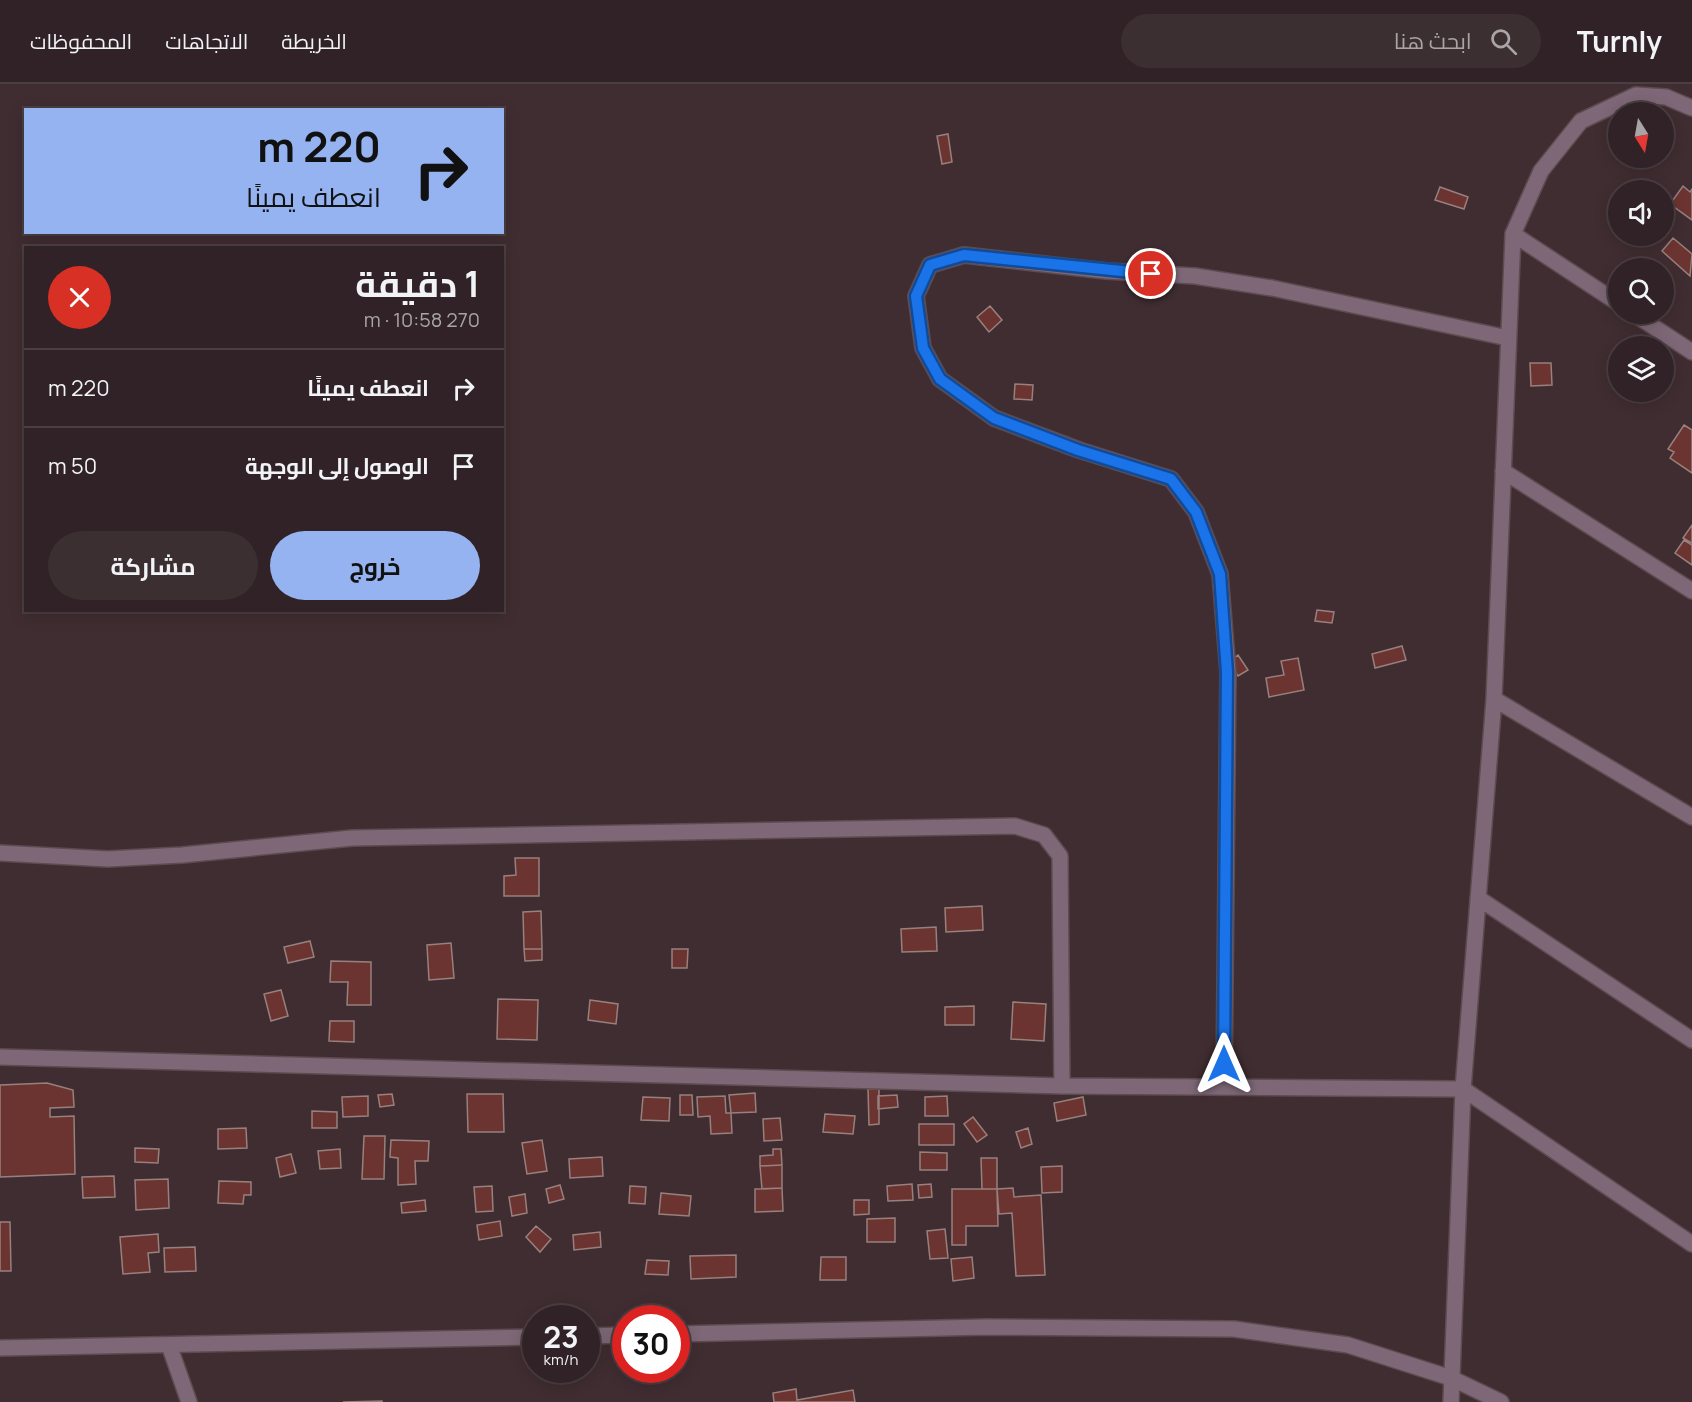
<!DOCTYPE html>
<html lang="ar">
<head>
<meta charset="utf-8">
<style>
	:root { --surface:#302226; --page:#3c2f32; --text:#f1f3f6; --muted:#a8a4a7; --line:#4b3f43; --accent:#95b2f1 }
	body { margin:0; font-family:Manrope,Cairo,sans-serif; background:var(--page); color:var(--text); direction:rtl; height:100vh; display:flex; flex-direction:column; font-size:22px; white-space:nowrap }
	* { box-sizing:border-box; margin:0 }
	p { font-size:20px; color:var(--muted) }
	.icon { flex:none; width:33px; height:33px; fill:none; stroke:currentColor; stroke-width:2; stroke-linecap:round; stroke-linejoin:round }
	.map { position:relative; flex:1; overflow:hidden; direction:ltr }
	.drawer { position:absolute; left:24px; top:162px; width:480px; height:366px; display:flex; flex-direction:column; background:var(--surface); border-radius:0px; box-shadow:0 3px 15px #0003,0 0 0 2px var(--line); direction:rtl }
	.drawer>* { flex:none }
	.hud { position:absolute; left:24px; top:24px; width:480px; height:126px; border-radius:0px; box-shadow:0 3px 15px #0003,0 0 0 2px var(--line); direction:rtl; background:#95b2f1; color:#111; overflow:hidden }
	.needle { width:39px; rotate:169deg }
	.buttons { position:absolute; left:1608px; top:18px; display:grid; gap:12px }
	.buttons a { display:grid; place-items:center; width:66px; height:66px; border-radius:50%; background:var(--surface); box-shadow:0 3px 15px #0003,0 0 0 2px var(--line); font-size:30px }
	.speed { position:absolute; left:522px; top:1221px; display:flex; gap:12px; font-size:30px; font-weight:700; text-align:center }
	.speed>* { display:grid; place-content:center; width:78px; height:78px; border-radius:50%; background:var(--surface); box-shadow:0 3px 15px #0003,0 0 0 2px var(--line); line-height:1 }
	.speed small { font-size:15px; font-weight:400 }
	.speed .limit { border:9px solid #d22; background:#fff; color:#111 }
	.pin { position:absolute; display:grid; place-items:center; width:51px; height:51px; color:#fff; margin:-26px; border:3px solid #fff; border-radius:50%; box-shadow:0 2px 6px #0007 }
	.me { position:absolute; width:66px; margin:-33px; rotate:0deg; stroke-linejoin:round; filter:drop-shadow(0 0 4px #0008) }
	.turn { display:flex; align-items:center; gap:21px; height:126px; padding:0 24px; font-size:27px }
	.turn .icon { width:78px; height:78px; stroke-width:2.5 }
	.turn b { display:block; font-size:42px; line-height:51px }
	.round { display:grid; place-items:center; flex:none; width:63px; height:63px; border-radius:32px; background:var(--page) }
	.summary { display:flex; align-items:center; justify-content:space-between; height:102px; padding:0 24px }
	h1 { font-size:36px; font-weight:700; line-height:45px }
	.action { display:flex; gap:12px; margin-top:auto; padding:12px 24px }
	.action a { flex:1; height:69px; border-radius:36px; background:var(--accent); color:#111; font-size:24px; font-weight:700; line-height:69px; text-align:center }
	.action a+a { background:var(--page); color:var(--text) }
	ul { padding:0; list-style:none }
	li { display:flex; align-items:center; gap:18px; height:78px; padding:0 24px; border-top:2px solid var(--line) }
	li div { flex:1 }
	li b { display:block; font-size:22px }
	li em { font-style:normal }
	header { display:flex; align-items:center; gap:36px; box-sizing:border-box; height:84px; padding:0 30px; background:var(--surface); border-bottom:2px solid var(--line) }
	header strong { font-size:28px }
	nav { display:flex; gap:33px; margin-inline-start:auto; font-size:21px }
	.search { width:420px; height:54px; background:var(--page); display:flex; align-items:center; gap:15px; box-sizing:border-box; padding:0 21px; border-radius:33px; color:var(--muted); font-size:22px }
	.map>svg:first-child { display:block }
	.building { fill:#6c3430; stroke:#97807d; stroke-width:1.5 }
	.lines { fill:none; stroke-linecap:round; stroke-linejoin:round }
	.minor-casing { stroke:#5d4b50; stroke-width:18 }
	.tertiary-casing { stroke:#5d4b50; stroke-width:18 }
	.minor { stroke:#7e6877; stroke-width:15 }
	.tertiary { stroke:#7e6877; stroke-width:15 }
	.route-casing { stroke:#114b97; stroke-width:15 }
	.route { stroke:#1a73e8; stroke-width:10 }
</style>
</head>
<body>
<header>
<strong>Turnly</strong>
<div class="search"><svg class="icon" aria-label="search" viewBox="0 0 24 24"><circle cx="10" cy="10" r="6"/><path d="M15 15l6 6"/></svg>ابحث هنا</div>
<nav><a>الخريطة</a><a>الاتجاهات</a><a>المحفوظات</a></nav>
</header>
<div class="map">
<svg width="1692" height="1318" viewBox="0 0 1692 1318">
	<rect width="100%" height="100%" fill="#402d32"/>
	<!-- building -->
	<path class="building" d="M948,50l4,28 -10,2 -5,-28z
		M1683,102l7,6 2,-3v31l-22,-16z
		M1440,103l28,10 -4,12 -29,-9z
		M1673,154l19,16 -2,22 -28,-25z
		M990,222l12,14 -13,12 -12,-15z
		M1530,279h21l1,22 -21,1z
		M1015,300l18,1 -1,15 -18,-1z
		M1684,341l8,5v43l-22,-15 4,-6 -6,-3z
		M1692,441v18l-9,-5z
		M1684,456l8,5v20l-17,-12z
		M1317,526l17,2 -2,11 -17,-2z
		M1402,562l4,14 -31,8 -3,-14z
		M1238,571l10,15 -10,6 -9,-14z
		M1298,574l6,32 -35,7 -3,-19 18,-3 -3,-14z
		M515,774h24v38h-35v-20l12,-1z
		M982,822l1,24 -37,2 -1,-24z
		M541,827l1,38h-18l-1,-37z
		M936,843l1,24 -35,1 -1,-23z
		M310,857l4,16 -26,6 -4,-16z
		M451,859l3,35 -25,2 -2,-35z
		M524,865h18v11l-17,1z
		M672,865h16l-1,19h-15z
		M331,877l40,1v43h-24l1,-23h-18z
		M281,906l7,26 -17,5 -7,-27z
		M498,915l40,1 -1,40 -40,-1z
		M590,916l28,4 -2,20 -28,-4z
		M1013,918l33,2 -2,37 -33,-2z
		M974,922v19h-29v-18z
		M330,937h24v21l-25,-1z
		M47,999l26,7 1,17 -24,1v9l24,-1 1,58 -75,3v-92z
		M868,1005h11v35l-10,1z
		M755,1009l1,19 -25,1 -2,-18z
		M392,1010l2,11 -14,2 -2,-12z
		M467,1010h36l1,38h-36z
		M680,1011h12l1,20h-13z
		M897,1011l1,12 -20,2v-13z
		M368,1012v20l-25,1 -1,-20z
		M725,1012l1,17h5l1,20 -21,1 -1,-18 -12,1 -1,-20z
		M947,1012l1,20h-23v-19z
		M643,1013l27,1 -1,23 -28,-1z
		M1083,1013l3,18 -29,6 -3,-18z
		M312,1027l25,1v16h-25z
		M825,1030l30,2 -2,18 -30,-2z
		M973,1033l14,18 -10,7 -13,-18z
		M780,1034l2,22 -18,1 -1,-22z
		M919,1040h35v21h-35z
		M246,1044l1,20 -29,1v-20z
		M1028,1044l4,16 -11,4 -5,-16z
		M364,1052h21l-1,43h-22z
		M391,1056l38,1 -1,20h-13l1,23 -18,1v-27l-8,-1z
		M542,1056l5,31 -20,3 -5,-31z
		M135,1064l24,1 -1,14 -23,-1z
		M340,1065l1,19 -21,1 -2,-18z
		M773,1065h8l1,16 -22,1v-10l13,-1z
		M920,1068l27,1v17h-27z
		M291,1070l5,19 -16,4 -4,-19z
		M602,1073l1,19 -33,2 -1,-19z
		M981,1074h16v31h-15z
		M782,1081v23l-20,1 -2,-23z
		M1062,1082v26l-20,1 -1,-26z
		M114,1092l1,21 -32,1 -1,-21z
		M168,1095l1,29 -33,2 -1,-30z
		M219,1097l32,1v13h-7l-1,9 -25,-1z
		M912,1100l1,16 -25,1 -1,-15z
		M931,1100l1,13 -13,1 -1,-13z
		M560,1101l4,14 -15,4 -3,-14z
		M492,1102l1,25 -17,1 -2,-25z
		M630,1102l16,1 -1,17 -16,-1z
		M782,1104l1,23 -28,1v-23z
		M1013,1104l1,9 27,-2 4,80 -29,1 -4,-63 -13,1 -2,-25z
		M952,1105h45l1,37h-32v19h-14z
		M661,1109l30,3 -2,20 -30,-2z
		M525,1110l2,19 -15,3 -3,-19z
		M425,1116l1,11 -24,2 -1,-10z
		M854,1116h15v14l-15,1z
		M895,1134v24h-28v-23z
		M500,1137l2,15 -23,4 -2,-15z
		M0,1138h10l1,49h-11z
		M536,1142l15,13 -11,13 -14,-15z
		M945,1145l3,29 -18,1 -3,-28z
		M600,1148l1,15 -27,3 -1,-15z
		M158,1150l1,18 -11,1 2,19 -27,2 -3,-37z
		M195,1163l1,24 -31,1 -1,-24z
		M736,1171v22l-45,2 -1,-23z
		M821,1173h25v23h-26z
		M972,1173l2,21 -21,3 -2,-22z
		M647,1176l22,1 -1,14 -23,-1z
		M796,1305l1,11 56,-10 2,12h-81l-1,-9z
		M382,1317v1h-39z"/>
	<g class="lines">
		<!-- minor casing -->
		<g class="minor-casing">
			<path id="minor" d="M1513,150l105,69
				M1634,230l58,38
				M1503,387l189,120
				M1494,615l198,118
				M0,769l108,6 74,-4 170,-17 663,-12 29,9 16,21 2,230
				M1478,814l214,142
				M0,973l1062,29 401,3 229,155
				M1224,1003l4,-415 -8,-98 -24,-62 -25,-33 -92,-29 -85,-32 -54,-39 -17,-31 -7,-52 14,-31 34,-10 142,16 89,5 77,12 236,50
				M169,1261l20,57
				M1451,1318l12,-313 31,-390 19,-465 28,-63 40,-50 55,-26 30,2 26,11"/>
		</g>
		<!-- tertiary casing -->
		<g class="tertiary-casing">
			<path id="tertiary" d="M676,1250l311,-7 247,2 114,16 103,33 50,24
				M586,1252l40,-1
				M0,1264l536,-11"/>
		</g>
		<!-- minor -->
		<use href="#minor" class="minor"/>
		<!-- tertiary -->
		<use href="#tertiary" class="tertiary"/>
	</g>
	<g class="lines">
		<!-- route casing -->
		<g class="route-casing">
			<path id="route" d="M1151,190l-187,-19 -34,10 -14,31 7,52 17,31 54,39 84,32 93,29 25,33 24,62 7,98 -3,392"/>
		</g>
		<!-- route -->
		<use href="#route" class="route"/>
	</g>
</svg>
<div class="buttons">
<a><svg class="needle" viewBox="-14 -14 28 28"><path d="M0-13l5 13h-10z" fill="#e53935"/><path d="M0 13l5-13h-10z" fill="#a8a4a7"/></svg></a>
<a><svg class="icon" aria-label="sound" viewBox="0 0 24 24"><path d="M4 9h4l5-4v14l-5-4H4zM17 9q2 3 0 6"/></svg></a>
<a><svg class="icon" aria-label="search" viewBox="0 0 24 24"><circle cx="10" cy="10" r="6"/><path d="M15 15l6 6"/></svg></a>
<a><svg class="icon" aria-label="layers" viewBox="0 0 24 24"><path d="M12 4l9 5-9 5-9-5zM3 14l9 5 9-5"/></svg></a>
</div>
<div class="speed"><div>23<small>km/h</small></div><div class="limit">30</div></div>
<div class="pin" style="left:1151px;top:190px;background:#d93025"><svg class="icon" aria-label="arrive" viewBox="0 0 24 24"><path d="M6 21V4h12l-3 4 3 4H6"/></svg></div>
<svg class="me" style="left:1224px;top:980px" viewBox="-20 -20 40 40"><path d="M0-17L14 15 0 8-14 15z" fill="#1a73e8" stroke="#fff" stroke-width="4"/></svg>
<div class="hud">
<div class="turn"><svg class="icon" aria-label="right" viewBox="0 0 24 24"><path d="M7 20v-9h11M14 6l5 5-5 5"/></svg><div><b>220 m</b>انعطف يمينًا</div></div>
</div>
<section class="drawer">
<div class="summary"><div><h1>1 دقيقة</h1><p>270 m · 10:58</p></div><a class="round" style="background:#d93025;color:#fff"><svg class="icon" aria-label="close" viewBox="0 0 24 24"><path d="M6 6l12 12M18 6L6 18"/></svg></a></div>
<ul>
<li><svg class="icon" aria-label="right" viewBox="0 0 24 24"><path d="M7 20v-9h11M14 6l5 5-5 5"/></svg><div><b>انعطف يمينًا</b></div><em>220 m</em></li>
<li><svg class="icon" aria-label="arrive" viewBox="0 0 24 24"><path d="M6 21V4h12l-3 4 3 4H6"/></svg><div><b>الوصول إلى الوجهة</b></div><em>50 m</em></li>
</ul>
<div class="action"><a>خروج</a><a>مشاركة</a></div>
</section>
</div>
</body>
</html>
